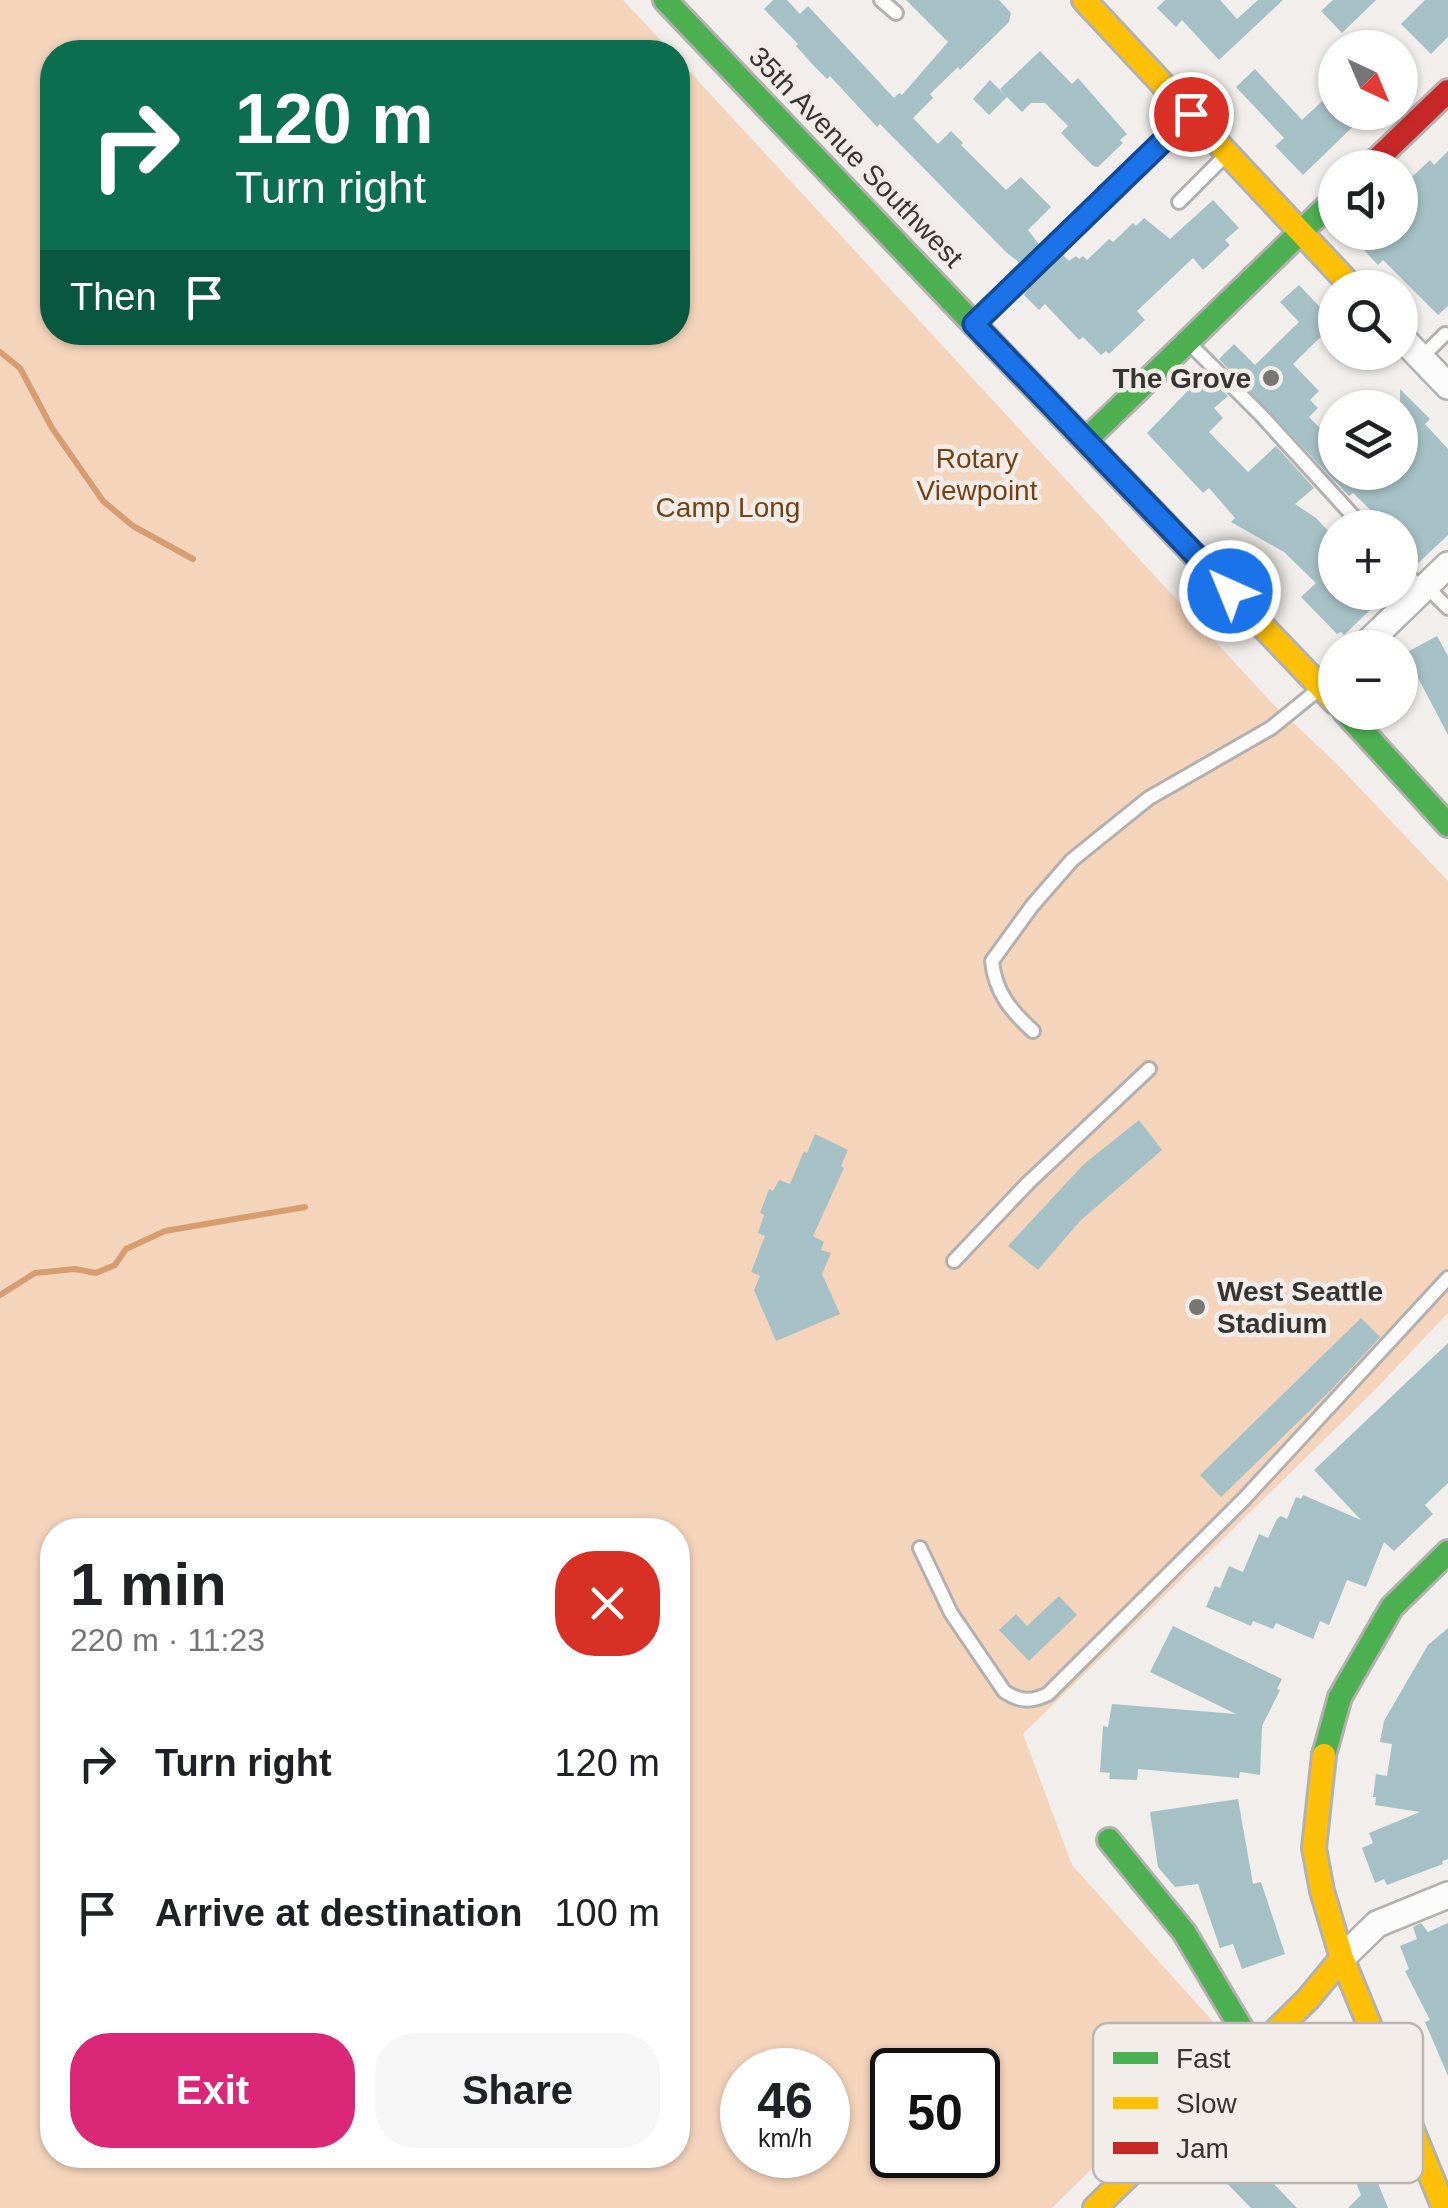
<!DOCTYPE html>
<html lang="en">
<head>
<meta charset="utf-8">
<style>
	:root { --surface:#fff; --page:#f6f6f6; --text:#202124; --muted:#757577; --accent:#db2777 }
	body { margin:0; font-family:Arial,sans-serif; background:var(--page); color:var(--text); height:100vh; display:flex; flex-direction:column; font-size:38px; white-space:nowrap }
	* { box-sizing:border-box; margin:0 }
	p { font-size:32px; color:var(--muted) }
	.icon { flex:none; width:55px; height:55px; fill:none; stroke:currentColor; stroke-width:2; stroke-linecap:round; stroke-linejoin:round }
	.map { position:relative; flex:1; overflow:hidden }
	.details { position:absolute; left:40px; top:1518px; width:650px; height:650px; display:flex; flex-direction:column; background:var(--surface); border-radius:40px; box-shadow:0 2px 8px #0004 }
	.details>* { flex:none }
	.banner { position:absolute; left:40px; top:40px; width:650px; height:305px; border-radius:40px; box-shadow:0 2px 8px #0004; background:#0b6e4f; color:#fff; overflow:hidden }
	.needle { width:65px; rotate:136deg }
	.fabs { position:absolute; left:1318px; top:30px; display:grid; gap:20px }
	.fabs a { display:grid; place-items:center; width:100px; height:100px; border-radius:50%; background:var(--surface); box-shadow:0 2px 8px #0004; font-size:50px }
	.speed { position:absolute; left:720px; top:2048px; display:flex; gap:20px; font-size:50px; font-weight:700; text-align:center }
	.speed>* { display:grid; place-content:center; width:130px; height:130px; border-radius:50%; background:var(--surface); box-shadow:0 2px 8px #0004; line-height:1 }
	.speed small { font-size:25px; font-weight:400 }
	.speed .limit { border:5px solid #111; border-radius:15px; background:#fff; color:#111 }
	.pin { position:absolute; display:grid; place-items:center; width:85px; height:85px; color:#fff; margin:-42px; border:5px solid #fff; border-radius:50%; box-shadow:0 2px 10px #0007 }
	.me { position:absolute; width:110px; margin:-55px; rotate:316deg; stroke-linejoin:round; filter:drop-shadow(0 0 8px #0008) }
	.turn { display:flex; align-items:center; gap:35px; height:210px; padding:0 30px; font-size:45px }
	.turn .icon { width:130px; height:130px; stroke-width:2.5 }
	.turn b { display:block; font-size:70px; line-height:85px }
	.then { display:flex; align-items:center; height:95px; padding:0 30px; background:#0003; gap:20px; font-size:38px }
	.round { display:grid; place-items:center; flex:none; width:105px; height:105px; border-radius:40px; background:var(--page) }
	.headline { display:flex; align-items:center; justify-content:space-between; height:170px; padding:0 30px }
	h1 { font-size:60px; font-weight:600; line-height:75px }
	.primary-button { display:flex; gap:20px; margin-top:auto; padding:20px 30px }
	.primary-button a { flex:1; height:115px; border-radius:40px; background:var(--accent); color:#fff; font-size:40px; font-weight:600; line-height:115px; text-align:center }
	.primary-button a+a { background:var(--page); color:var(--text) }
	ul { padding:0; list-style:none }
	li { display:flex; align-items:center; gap:30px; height:150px; padding:0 30px }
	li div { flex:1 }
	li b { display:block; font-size:38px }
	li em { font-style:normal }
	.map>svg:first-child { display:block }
	.green { fill:#f5d4bc; fill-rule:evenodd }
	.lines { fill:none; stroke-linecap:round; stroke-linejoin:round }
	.stream { stroke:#d69e70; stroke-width:6 }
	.building { fill:#a5c1c5 }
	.lane-casing { stroke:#b3b1af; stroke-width:18 }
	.street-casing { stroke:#b3b1af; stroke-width:30 }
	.fast-casing { stroke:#b3b1af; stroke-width:28 }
	.slow-casing { stroke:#b3b1af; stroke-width:28 }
	.jam-casing { stroke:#b3b1af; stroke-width:28 }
	.lane { stroke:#fdfcfc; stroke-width:12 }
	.street { stroke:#fdfcfc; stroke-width:25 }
	.fast { stroke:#4caf50; stroke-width:22 }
	.slow { stroke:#ffc107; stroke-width:22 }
	.jam { stroke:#c62828; stroke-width:22 }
	.route-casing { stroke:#114b97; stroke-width:25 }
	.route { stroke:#1a73e8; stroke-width:18 }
	.poi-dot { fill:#787673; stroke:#f3ede9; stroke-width:4 }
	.labels { text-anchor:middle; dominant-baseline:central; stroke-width:9; stroke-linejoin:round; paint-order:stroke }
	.street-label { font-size:28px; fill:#373533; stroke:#f3ede9 }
	.poi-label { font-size:28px; font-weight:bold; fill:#373533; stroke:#f3ede9; text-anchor:end }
	.park-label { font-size:28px; fill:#764112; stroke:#f3ede9 }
	.key { fill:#f3ede9; stroke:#bbb6b2; stroke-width:2.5 }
	.key-label { font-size:28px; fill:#373533 }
</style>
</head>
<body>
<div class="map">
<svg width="1448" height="2208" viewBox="0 0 1448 2208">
	<rect width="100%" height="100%" fill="#f1eeeb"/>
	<!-- green -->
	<path class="green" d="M0,0h623l49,52h-620v280h626v-273l595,645 61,57 114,120v432l-77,81 -348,340 49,131 154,171 -174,172h-1052zM52,1530h626v625h-626zM742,2070h86v85h-86zM892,2070h86v85h-86z"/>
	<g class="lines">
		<!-- stream -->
		<path class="stream" d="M0,352l20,16 32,60 51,73 30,25 60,33
			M0,1295l35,-22 40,-4 21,4 19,-8 11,-16 39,-18 140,-24"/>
	</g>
	<!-- building -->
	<path class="building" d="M773,0h14l13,14 8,-8 86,92 5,-5 3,2 46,-53 -42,-42h93l12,13 -2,9 -49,48 -2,-3 -28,27 3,4 -20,20 25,26 13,-13 12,12 -2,2 45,45 15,-13 30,30 -23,23 12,16 -19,18 -15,-12 -126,-128 -3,3 -47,-51 -3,3 -13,-13 -18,-20 2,-2 -34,-35z
		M1165,0h55l17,19 21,-19h25l-64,60 -37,-40 -6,7 -19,-19z
		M1333,0h43l-34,33 -21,-22z
		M1425,0h23v37l-17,17 -30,-30z
		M1040,51l32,33 6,-6 49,56 -7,6 3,3 -25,24 -5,-1 -32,-33 7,-7 -23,-23h-14l-9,9 -15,-15 -18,18 -16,-16 17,-19 15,15 -5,-6z
		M1255,69l47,51 33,-31v23h33l-65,63 -28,-29 9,-8 -48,-51z
		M1448,151v155l-10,9 -55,-55 -5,5 -31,-33h53v-44l30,-28 4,5z
		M1213,200l26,28 -14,12 5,5 -27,25 -10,-12 -56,53 8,9 -36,34 -3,-3 -5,4 -18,-18 -4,3 -34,-36 -6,6 -15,-15 12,-17 27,-23 6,6 7,-5 3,3 4,-3 4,4 22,-21 4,3 20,-19 3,3 8,-8 26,21z
		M1299,285l36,38 -42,41 26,27 -9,9 8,8 -9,9 26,26v26l-4,3h69v-83l30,30 -5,5 23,25v86l-34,32 -14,-10v-29h-11l-36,-35 -4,3 -130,-137 15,-15 21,21 44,-43 -19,-20z
		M1205,373l23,23 -14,12 9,10 -14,14 39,40 28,-26 38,42 -19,16 21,14 19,20v54h54l-45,43 -3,-3 -4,2 -36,-37 15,-14 -32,-31 -53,-30 4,-4 -26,-30 -6,5 -56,-60z
		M1437,636l11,20v79l-33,-63 -15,8v-24z
		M1139,1120l23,30 -82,71 -42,49 -30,-24 76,-82z
		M815,1134l33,16 -7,16 3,2 -31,68 11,6 -3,8 10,3 -9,21 18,40 -64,27 -22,-51 6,-14 -9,-4 14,-36 -7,-3 6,-18 -4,-2 9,-24 4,2 6,-11 11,4 14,-33 3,2z
		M1361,1318l19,19 -49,53 -110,107 -21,-22z
		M1448,1343v140l-23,22 8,9 -39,37 -10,-9 -18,45 -19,-7 -18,45 -9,-4 -7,18 -37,-16 -3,6 -20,-8 -2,5 -45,-19 9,-21 5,2 9,-22 14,6 16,-38 9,4 9,-19 4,-3 6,3 9,-22 5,2 2,-4 58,25 -47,-50z
		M1059,1596l18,19 -48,46 -30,-31 17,-16 11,12z
		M1173,1626l109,53 -5,10 3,1 -18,36 -2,49 -20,-3 -1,6 -101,-9 -1,11 -28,-1 1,-6 -10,-1 3,-46 5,1 4,-23 124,10 -86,-42z
		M1448,1628v231l-6,2 1,3 -56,21 -3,-6 -9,4 -13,-35 11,-5 -4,-10 51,-21 -45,-7 1,-8h-3l3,-23 11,2 5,-32 -12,-2 4,-21 44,-76z
		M1238,1799l15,85 8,-2 24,72 -43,15 -9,-25 -13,4 -22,-64 -23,3 -17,-20 -8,-55z
		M1421,1923l7,9 20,-9v153l-23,-54 5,-2 -25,-49 4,-2 -9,-23 17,-7 -4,-12z
		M1320,2035l44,105 -3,1 27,67h-40l13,-13 -21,-52 -17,6 -37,-90 23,-9 -4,-9z
		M1220,2128l77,80h-46l-55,-56z"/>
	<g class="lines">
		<!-- lane casing -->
		<g class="lane-casing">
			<path id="lane" d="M881,0l15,13
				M1179,202l48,-48
				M976,322l212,-205
				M1190,344l72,72 102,112
				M1421,358l24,-24
				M1400,567l22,23
				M1426,586l22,22
				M1033,1031c-22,-20 -38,-39 -41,-70l40,-55 40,-46 77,-62 122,-70 48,-39
				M954,1261l74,-78 121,-114
				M920,1548l31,65 53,78c15,11 28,11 44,3l196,-195 204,-221"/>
		</g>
		<!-- street casing -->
		<g class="street-casing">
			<path id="street" d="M1400,336l48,50
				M1362,648l86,-83
				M1342,1958l35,-34 71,-29"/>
		</g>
		<!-- fast casing -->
		<g class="fast-casing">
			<path id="fast" d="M665,0l322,338
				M1086,440l249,-241
				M1345,712l103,113
				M1324,1755l16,-58 52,-90 56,-55
				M1109,1840l75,92 71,119"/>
		</g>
		<!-- slow casing -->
		<g class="slow-casing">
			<path id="slow" d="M1084,0l269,288
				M987,338l348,364
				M1324,1755l-10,93 8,43 20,67 102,250
				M1095,2208l213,-209 34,-41"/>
		</g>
		<!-- jam casing -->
		<g class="jam-casing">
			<path id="jam" d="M1368,168l80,-77"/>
		</g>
		<!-- lane -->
		<use href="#lane" class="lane"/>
		<!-- street -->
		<use href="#street" class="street"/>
		<!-- fast -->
		<use href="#fast" class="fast"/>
		<!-- slow -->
		<use href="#slow" class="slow"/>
		<!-- jam -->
		<use href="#jam" class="jam"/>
	</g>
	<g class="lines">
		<!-- route casing -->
		<g class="route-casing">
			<path id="route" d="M1191,114l-217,210 256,267"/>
		</g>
		<!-- route -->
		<use href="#route" class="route"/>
	</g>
	<!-- markers -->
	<g class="poi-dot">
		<circle cx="1271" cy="378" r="10"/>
		<circle cx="1197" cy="1307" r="10"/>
	</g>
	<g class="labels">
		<!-- street labels -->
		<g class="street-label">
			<text transform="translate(856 157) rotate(46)">35th Avenue Southwest</text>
		</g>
		<!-- poi labels -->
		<g class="poi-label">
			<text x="1251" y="378">The Grove</text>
			<text x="1217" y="1291" text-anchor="start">West Seattle<tspan x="1217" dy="32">Stadium</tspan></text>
		</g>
		<!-- park labels -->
		<g class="park-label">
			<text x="977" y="458">Rotary<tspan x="977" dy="32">Viewpoint</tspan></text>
			<text x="728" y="507">Camp Long</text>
		</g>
	</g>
	<!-- legend -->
	<rect x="1093" y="2023" width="330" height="160" rx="15" class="key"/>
	<rect x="1113" y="2052" width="45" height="12" fill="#4caf50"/>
	<rect x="1113" y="2097" width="45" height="12" fill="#ffc107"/>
	<rect x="1113" y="2142" width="45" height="12" fill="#c62828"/>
	<g class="key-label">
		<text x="1176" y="2068">Fast</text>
		<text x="1176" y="2113">Slow</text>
		<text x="1176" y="2158">Jam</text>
	</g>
</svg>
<div class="fabs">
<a><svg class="needle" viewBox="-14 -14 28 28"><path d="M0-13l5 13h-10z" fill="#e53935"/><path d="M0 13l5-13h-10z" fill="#757577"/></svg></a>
<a><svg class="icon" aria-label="sound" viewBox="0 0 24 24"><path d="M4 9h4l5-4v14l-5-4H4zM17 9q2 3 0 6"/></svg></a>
<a><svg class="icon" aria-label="search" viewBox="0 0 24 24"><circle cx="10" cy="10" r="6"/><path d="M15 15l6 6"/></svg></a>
<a><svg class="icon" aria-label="layers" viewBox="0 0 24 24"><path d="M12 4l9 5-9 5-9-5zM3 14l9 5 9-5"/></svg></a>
<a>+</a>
<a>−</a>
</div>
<div class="speed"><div>46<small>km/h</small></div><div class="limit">50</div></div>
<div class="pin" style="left:1191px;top:114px;background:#d93025"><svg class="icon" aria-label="arrive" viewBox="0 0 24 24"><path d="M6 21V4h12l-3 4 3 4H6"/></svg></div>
<svg class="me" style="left:1230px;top:591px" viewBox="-20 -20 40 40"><circle r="17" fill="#1a73e8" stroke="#fff" stroke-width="3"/><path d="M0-11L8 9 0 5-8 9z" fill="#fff"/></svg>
<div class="banner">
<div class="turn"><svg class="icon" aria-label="right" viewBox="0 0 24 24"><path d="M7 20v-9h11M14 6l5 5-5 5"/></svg><div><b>120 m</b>Turn right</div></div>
<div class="then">Then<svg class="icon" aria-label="arrive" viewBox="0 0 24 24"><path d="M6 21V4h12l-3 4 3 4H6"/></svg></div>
</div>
<section class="details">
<div class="headline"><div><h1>1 min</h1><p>220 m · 11:23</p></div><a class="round" style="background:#d93025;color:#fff"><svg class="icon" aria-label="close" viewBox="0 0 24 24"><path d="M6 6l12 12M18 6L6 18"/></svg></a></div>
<ul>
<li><svg class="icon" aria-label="right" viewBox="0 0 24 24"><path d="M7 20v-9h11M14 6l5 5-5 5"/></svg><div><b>Turn right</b></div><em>120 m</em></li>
<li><svg class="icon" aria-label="arrive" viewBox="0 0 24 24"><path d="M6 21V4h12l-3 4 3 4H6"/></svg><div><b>Arrive at destination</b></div><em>100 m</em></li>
</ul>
<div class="primary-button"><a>Exit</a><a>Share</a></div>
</section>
</div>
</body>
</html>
